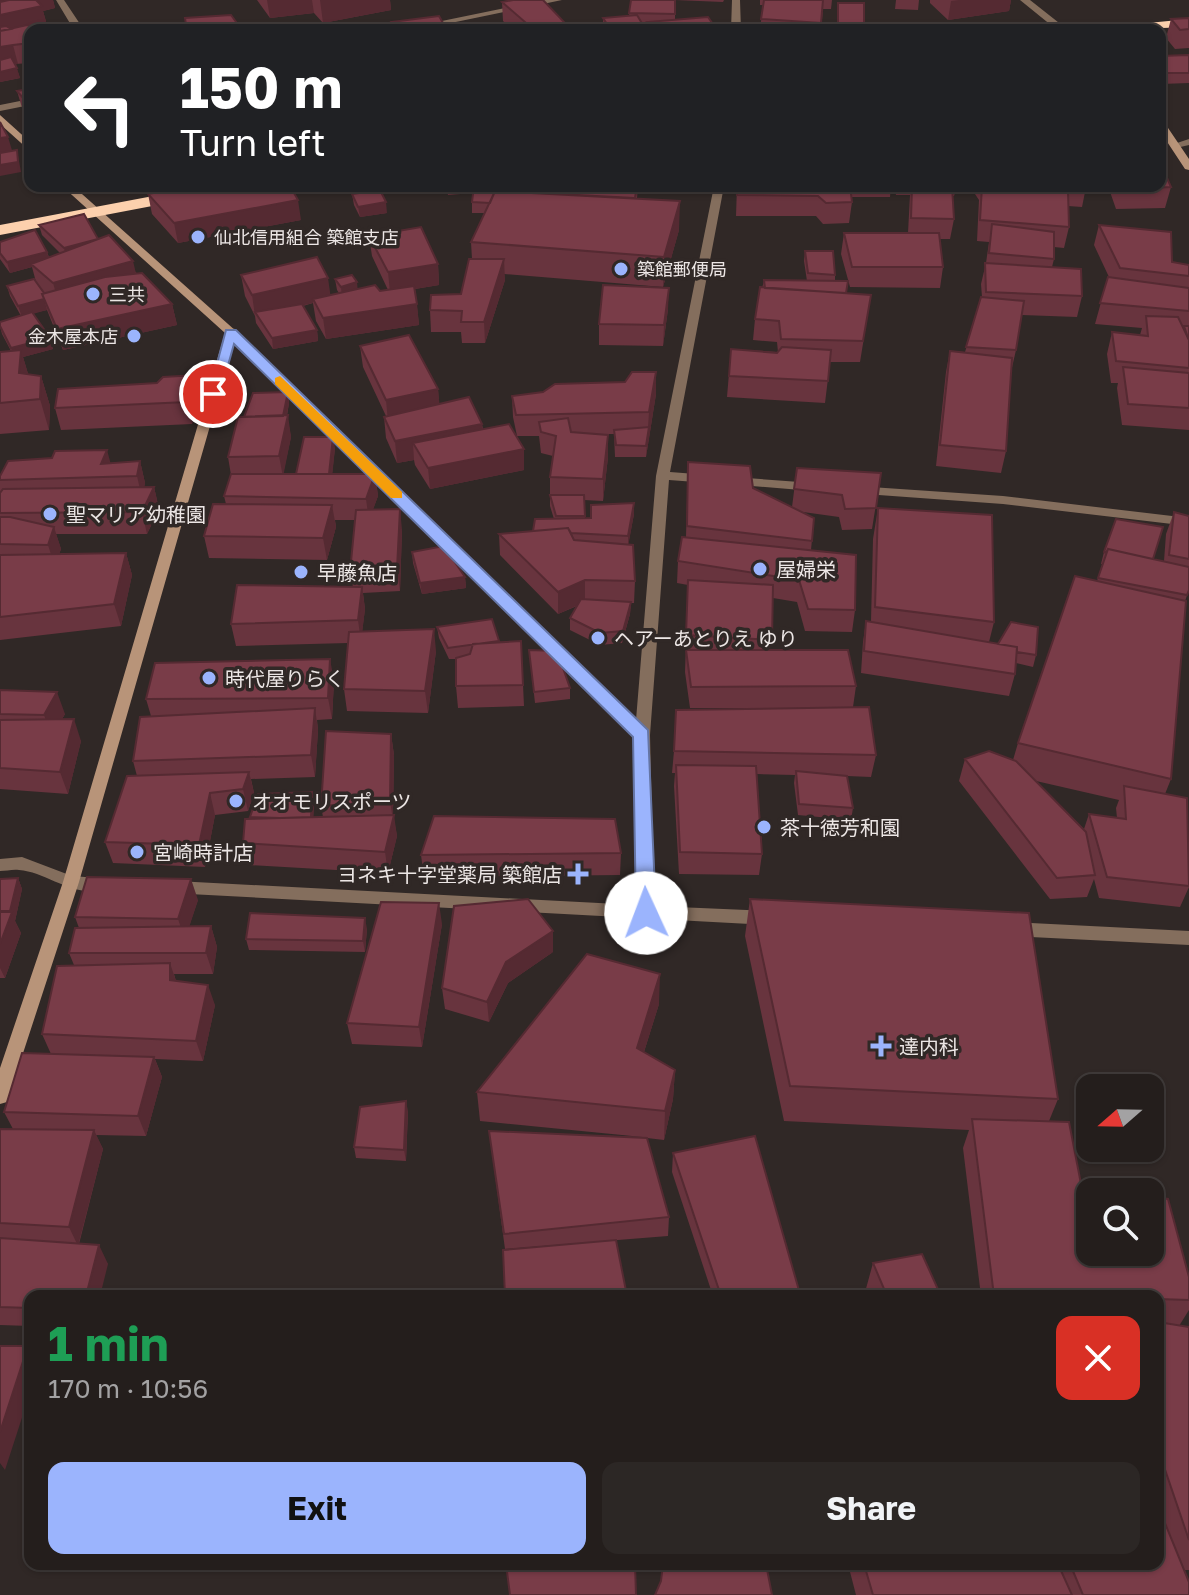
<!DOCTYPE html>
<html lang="en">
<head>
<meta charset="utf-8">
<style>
	:root { --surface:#241e1c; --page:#2c2725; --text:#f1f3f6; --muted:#a3a2a3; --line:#413c3b; --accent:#9bb4fd }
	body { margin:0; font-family:"Golos Text","Noto Sans JP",sans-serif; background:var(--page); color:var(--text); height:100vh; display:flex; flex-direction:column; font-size:30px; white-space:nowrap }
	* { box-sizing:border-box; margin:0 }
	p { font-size:26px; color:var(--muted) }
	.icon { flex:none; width:44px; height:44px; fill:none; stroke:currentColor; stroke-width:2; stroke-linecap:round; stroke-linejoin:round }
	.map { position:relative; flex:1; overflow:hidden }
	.side { position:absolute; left:24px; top:1290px; width:1140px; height:280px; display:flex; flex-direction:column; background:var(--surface); border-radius:16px; box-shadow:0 2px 6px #0004,0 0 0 2px var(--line) }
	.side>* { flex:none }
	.top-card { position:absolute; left:24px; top:24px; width:1142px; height:168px; border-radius:16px; box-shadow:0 2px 6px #0004,0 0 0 2px var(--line); background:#202124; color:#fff; overflow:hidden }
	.needle { width:52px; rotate:250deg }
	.fabs { position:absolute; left:1076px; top:1074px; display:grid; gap:16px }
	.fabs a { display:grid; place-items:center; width:88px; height:88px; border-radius:16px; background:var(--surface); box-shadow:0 2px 6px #0004,0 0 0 2px var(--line); font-size:40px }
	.pin { position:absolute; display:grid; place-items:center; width:68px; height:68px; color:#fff; margin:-34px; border:4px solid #fff; border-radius:50%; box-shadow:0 2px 8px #0007 }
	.me { position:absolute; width:88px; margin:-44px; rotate:358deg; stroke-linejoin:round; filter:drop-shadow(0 0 6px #0008) }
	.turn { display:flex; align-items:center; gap:28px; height:168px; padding:0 24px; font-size:36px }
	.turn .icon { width:104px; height:104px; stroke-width:2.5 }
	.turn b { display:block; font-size:56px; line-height:68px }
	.round { display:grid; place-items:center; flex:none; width:84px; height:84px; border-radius:16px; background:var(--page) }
	.headline { display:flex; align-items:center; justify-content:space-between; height:136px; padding:0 24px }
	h1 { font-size:48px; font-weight:700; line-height:60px; color:#1e9e55 }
	.primary-button { display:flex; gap:16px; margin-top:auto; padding:16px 24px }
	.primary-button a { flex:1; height:92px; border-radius:16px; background:var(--accent); color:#111; font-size:32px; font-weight:700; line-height:92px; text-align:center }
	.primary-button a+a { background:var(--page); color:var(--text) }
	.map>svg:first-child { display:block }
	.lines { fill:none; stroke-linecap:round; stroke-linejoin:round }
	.street { fill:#846e5d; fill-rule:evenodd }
	.secondary { fill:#b89479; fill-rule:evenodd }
	.highway { fill:#fcd0ad; fill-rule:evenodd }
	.wall { fill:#68343e; fill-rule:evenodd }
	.shaded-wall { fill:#552a32 }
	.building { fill:#793c48; stroke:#552a32; stroke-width:2 }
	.route { fill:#9bb4fd; stroke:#6575a4; stroke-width:2 }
	.slow { fill:#f59e0b }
	.poi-dot { fill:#9bb4fd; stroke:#302826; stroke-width:3 }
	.labels { text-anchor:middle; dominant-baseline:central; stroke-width:7; stroke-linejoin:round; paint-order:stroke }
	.far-poi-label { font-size:18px; fill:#ece6e5; stroke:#302826; text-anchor:start }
	.poi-label { font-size:20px; fill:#ece6e5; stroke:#302826; text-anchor:start }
</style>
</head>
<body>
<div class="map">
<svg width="1189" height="1595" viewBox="0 0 1189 1595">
	<rect width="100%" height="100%" fill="#302826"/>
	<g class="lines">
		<!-- street -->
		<path class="street" d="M56,0h8l20,30h-10z
			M544,0h18l-145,30h-19z
			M732,0h8l1,30h-10z
			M1020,0h10l38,30h-11z
			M229,17l19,13h-11l-10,-7 -43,7h-22z
			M30,99v6l-30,6v-6z
			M1189,139v6l-13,3 -5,-3z
			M714,186h10l-54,286 39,3 7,4 -7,4 -40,-3 -19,255 4,171 114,5 6,2 3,5 -3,5 -6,2 -598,-32 -2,-5 2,-5 6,-2 461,24 -3,-168 -409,-405 6,-4 4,1 401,391 20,-244z
			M733,477l80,6 7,4 -7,4 -85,-7v-6z
			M856,486l147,10 186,22v8l-186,-22 -152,-11 -2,-3z
			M22,857l50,19 39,3 2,5 -2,5c-37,11 -63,-17 -92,-19 -6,-1 -13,1 -19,1v-12z
			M1011,922l178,9v14l-178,-9 -6,-2 -3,-5 3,-5z"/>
		<!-- secondary -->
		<path class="secondary" d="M0,115l30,27v9l-30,-27z
			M1160,121l4,1 25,37v11l-4,-1 -25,-38z
			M62,186h11l164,146 -158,550 -70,214 -2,6 -7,2v-36l63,-186 162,-549z"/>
		<!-- highway -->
		<path class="highway" d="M1189,19v8l-79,3 7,-4z
			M206,186h33l-8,5 -231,44v-10z"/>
	</g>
	<!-- wall -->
	<path class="wall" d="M0,0h53l2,8 -12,3 4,14 -14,3 -3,2v33l-15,1 5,14 -20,4z
		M257,0h133l1,10 -68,13 -9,-10 -44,5z
		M631,0h93l-1,2 -48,-2v20l42,10h-114v-12l26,-2z
		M760,0h72l-1,9h-8l-2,21h-61l3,-25h-3z
		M896,0h23l-1,10 -23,-1z
		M930,0h81l-2,11 -61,9 -18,-17z
		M502,2l63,21v7h-52l-10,-9z
		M838,3l26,21 -1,6h-26z
		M185,18l57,12h-55z
		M1189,18v30l-14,1 -9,-11 5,-19z
		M1189,55v28l-28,1 -1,-3v-25z
		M30,89v31l-7,-9 -6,-20z
		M446,186h70v5l-6,1h8l2,-6h164v3l-46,-2 -1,11 42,32 -16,57 -159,-13 1,6 -20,63h-23l-1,-11h-30l-1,-22 31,-16 11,-35 -1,-17 14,-29h-13v-11l1,-9 -25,2z
		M737,186h154l-1,11h-39l1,5 -3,21 -26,1 -7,-8h-80z
		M894,186h63l-3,10h-2l2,23 -4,20h-11l4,28 -3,21 -90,-1 -9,-33 3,-21h64l2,-38h-14z
		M971,186l115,1 -4,20 -14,-1 1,21 -5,21 -10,-1v12l-2,8 30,29 -5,21 -55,-2 -6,35 -5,22 -5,79 -5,22 -65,-7 10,-94 4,-21 15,1 17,-55 -1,-13 5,-21 3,-21 -12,-1 2,-41 -8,-12z
		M1108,186h52l11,1 -6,21 -49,1z
		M148,194l153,26 -123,23 -26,-29z
		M352,194l35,19 -27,4 -6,-12z
		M39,225l59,14 74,65 5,21 -114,25 -16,-40 -14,3 17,25 3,11 -30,8 5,17 13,2 9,30 -1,24 -49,4v-82l11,-1 -9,-17 -2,-8 21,-10 -11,-20 -3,-10 29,-4 -4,-15 -22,6 -10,-14v-17l47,10 2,5 11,-4 -18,-18z
		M1099,225l73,37 17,3v165l-67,-5 -5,-37 1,-5h-7l-4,-29 5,-22 28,3 2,-7 -47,-4 13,-47h1l-15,-32z
		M369,236l69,28 1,21 -24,4 4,36 -93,14 -10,-18 -3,-18 -10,3 14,24 1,11 -45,8 -17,-26 -1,-7 -10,-20 -4,-21 90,20 8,-2 -2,-3 -2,-11 23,10 22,2 8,-1 -16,-34z
		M805,251l30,24v6l11,12 25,2 -11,67h-30l-5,41 -98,-6 4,-48 47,3 -1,-10 -24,-2 2,-21 9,-39 43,1 -3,-20z
		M668,309l-5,37 -64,-1v-21z
		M360,346l78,43 1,15 43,20 1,5 41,41 -94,19 -15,-24 -1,-5 -17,3 -11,-25 -2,-21 2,-1 -23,-49z
		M656,372v22l-10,63h-31l-1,-23h-10l4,1v22l-5,44 -19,-1 1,18h6l43,-15v11l-6,31 7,36 -1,22h-3l-1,11 -8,29 -22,2 -30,-15v-12l7,-12 -19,8 -58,-59 -1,-21 34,-3 21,-12 -4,-13v-29l3,-21 -12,-3 -2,-17h-22l-4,-19 -1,-21 113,-14z
		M288,392l1,11 -2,13 4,21 -8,37h13l39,-26 -3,26h43l3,22 -5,13 29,21 -2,61 -37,2 2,16 -3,23 74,19 -8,62 -81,-2 -3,-22 4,-46 -112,3 -5,-22 122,-37 -3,-15 5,-52h-20l1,7 -9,33 -118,-2 -5,-22 22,-32 -2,-8 7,-21 -3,-18 16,-40z
		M201,397l-9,27 -131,6 -6,-22z
		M140,461l5,22 -1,4h10l5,22 -12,25h-91l5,15 -2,5 67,-1 6,22 -11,51 -121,14v-164l111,-13z
		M688,462l65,26 39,19 5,-39 84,5 -9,56 -30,1 -3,-13 -36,-5 11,6 -3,32 44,60 -3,22 -47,-1 -8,-29 -24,-4 -3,52 86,36 -3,21 23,48 -5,22 -24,-1 6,32 -2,12 -53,-5 -4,-32 1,-8 -38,-1 5,80 -3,21 -80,-1 -5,-88 1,-13h-3l2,-22 125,-43h-109l-5,-36 3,-87 -11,-2 1,-22 8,-24z
		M878,508l116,114 -5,20 47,13 -3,12 -17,-4 -1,11 -6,22 -148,-23 2,-31 3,-21h5l2,-82z
		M1174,512l15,4v74l-4,11 -14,178 -6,15 24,93 -9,20 -81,-9 -5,-19 -7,18 -37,2 -91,-118 6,-22 48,1 5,-17 79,-162 6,-17h-2l3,-12 60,9 2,-27zM1036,781l83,19 -3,8 1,10 -28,-4 -5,15z
		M412,552l53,25 1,11 -44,6 -9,-31z
		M437,627l62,15 22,-1 3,65 -66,2 -2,-22v-27h-7l-10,-21z
		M529,650l41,38v11l-35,4z
		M334,681l-2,38 -15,1 1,10 -3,47 -64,2 3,14 -6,18 -33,4 -10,52 -92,-4 -8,-21 32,-66 -4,-15 18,-45 -5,-17z
		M0,690l65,24 -3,5 19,22 -13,53 -68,-5z
		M391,734l3,21 -1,60 4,21 -9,37 -139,-8 -6,-22 7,-24v-2l64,-13 -1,13h10l-2,-11z
		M621,853l-1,22 -196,2 -3,-22z
		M18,878l4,11 -7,32 6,12 -16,45h-5v-99z
		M750,899l308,200 -9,22 33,68 107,88v33l-10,16 10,1v243h-5l5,25h-333l-8,-31h310v-268h-177l-18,-148 6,-18 -185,-9 -39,-185z
		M198,900l-9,26h22l6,21 -4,27h-39l2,7 39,24 -12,56 -48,-2 7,18 -16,59 -50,-1 7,14 -24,95 29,20 -78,32v30l-30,-1v-196h13l-9,-17 47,-58 -9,-20 32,-69 -5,-12 10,-25 -4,-11z
		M442,924l-20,123 -70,-3 -5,-21z
		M367,929l-2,23 -116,-2 -3,-11z
		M553,952l-45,31 -19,39 -44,-13 -3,-21z
		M659,1004l-15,48 31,18 -2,29 -9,41 -17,-2 22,79 -1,19 -163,13 -16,-118 153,6 -162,-16 -3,-29z
		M408,1111l-2,50 -50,-3 -2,-11z
		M673,1153l127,141v2h-87l-41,-124z
		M873,1263l68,33h-77z"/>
	<!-- shaded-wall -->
	<path class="shaded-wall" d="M0,0h53l2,8 -12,3 4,14 -47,10z
		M267,0h45l2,13 -44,5z
		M320,0h70l1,10 -68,13z
		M959,0h52l-2,11 -61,9 3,-19z
		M565,23v7h-32v-1z
		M0,38l13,7 5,19 -18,4z
		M17,68l3,10 -20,4v-10z
		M8,137l6,20 -14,2v-21z
		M17,150l4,22 -21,4v-11z
		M298,200l3,20 -123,23 -4,-20z
		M680,201l-1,29 -16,57 1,-30z
		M386,202l1,11 -27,4 -2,-10z
		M99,240l-33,19 -2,-11z
		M47,252l3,10 -19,2 1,3 -22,6 -3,-11z
		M504,259l1,21 -20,63 -1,-21z
		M133,261l5,21 -79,22 -6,-21z
		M438,264l1,21 -49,8 -2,-21z
		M328,278l3,21h-18v4l-56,13 -2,-4v4l-3,-21z
		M357,282l1,11 -16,5 -1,-11z
		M669,288l-1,21 -5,37 1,-21z
		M44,299l3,11 -25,7 -4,-11z
		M172,304l5,21 -114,25 -6,-21z
		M417,304l2,21 -93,14 -3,-21z
		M317,330l1,11 -45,8 -1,-11z
		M50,338l3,11 -30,8 7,23 -2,20 -17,-52z
		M656,372v22l-10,63 3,-45z
		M197,375l4,22 -9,27 -5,-22z
		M41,376l9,30 -1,24 -9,-31z
		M438,389l2,21 -52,12 -2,-22z
		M288,392l1,11 -5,27 -2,-11z
		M288,415l3,22 -8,40 -4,-21z
		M482,424l2,22 -71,-3 1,17 -17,3 -2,-22z
		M608,435v22l-5,44v-22z
		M333,437l2,11 -4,40 -2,-12z
		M524,449v21l-94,19 -2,-21z
		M107,450l6,22 -12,-8z
		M140,461l5,22 -3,15 -5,-22z
		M375,474l3,22 -9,25 -3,-22z
		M154,487l5,22 -12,25 -5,-22z
		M634,503v11l-6,33v-11z
		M332,505l4,22 -9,33 -4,-22z
		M400,509l2,21 -2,61 -3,-22z
		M54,527l7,22 -6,18 -7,-22z
		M126,553l6,22 -11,51 -7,-22z
		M465,577l1,11 -44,6 -2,-11z
		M585,580v22l-27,12v-22z
		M362,587l3,22 -4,33 -3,-22z
		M631,602l-1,12 -8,29 1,-12z
		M434,629l2,22 -8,62 -3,-22z
		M330,659l4,22 -2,38 -4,-21z
		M57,692l8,22 -13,23 -8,-22z
		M315,708l3,22 -3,47 -4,-22z
		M74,719l7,22 -13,53 -8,-22z
		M391,734l3,21 -1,64 1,-4 3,21 -9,37 -3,-21 8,-32 -3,-19z
		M249,772l5,21 -6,18 -5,-22z
		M312,792l2,12 -1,27 -2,-11z
		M210,793l5,22 -10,52 -6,-22z
		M18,878l4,11 -7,32 6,12 -16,45 -5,-10v-24l11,-31 -1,-2z
		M191,879l7,21 -13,40 -7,-21z
		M439,903l3,21 -20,123 -3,-20z
		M365,918l2,11 -2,23 -2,-11z
		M211,926l6,21 -4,27 -7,-21z
		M553,931v21l-45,31 -19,39 -2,-20 19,-40z
		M170,963l7,21 -7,-4z
		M660,974l-1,30 -23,73 1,-29z
		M208,985l7,20 -12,56 -7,-20z
		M154,1057l8,20 -16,59 -8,-20z
		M675,1070l-2,29 -9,41 1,-29z
		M406,1101l2,10 -2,50 -2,-11z
		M94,1130l9,19 -25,97 -9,-19z
		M99,1245l9,19 -8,32h-14z
		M28,1346l2,3v44l-25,77 -5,-7v-31z"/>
	<!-- building -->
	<path class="building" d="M9,0h27l6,6 -42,9v-13z
		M513,0h30l22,23 -32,6 -31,-27z
		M631,0h44v14l-46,-1z
		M764,0h59l-2,23 -60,-4z
		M838,3h26v21h-26z
		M231,15l11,15h-39l-2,-4 -15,-1 -1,-7z
		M637,15l9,15h-35l-8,-12z
		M439,16l8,14h-53l-3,-8z
		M708,17l9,13h-64l-6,-8z
		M1189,18v11l-9,1 -9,-11z
		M27,25l9,5h-6v13l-17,2 -13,2v-16z
		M6,26l5,3 -11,2v-4z
		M1189,55v18h-25l-4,-5v-12z
		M11,57l6,11 -17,4v-12z
		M30,89v17l-13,-15z
		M0,122l8,15 -8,1z
		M17,150l1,12 -18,3v-12z
		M1160,162l11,25 -50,2 -1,-3h40z
		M191,186h99l8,14 -124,23 -26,-29z
		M474,186h36l-2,6 -13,-1 -5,12 -18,-1z
		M520,186h117l-2,12 -117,-6z
		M737,186h113l2,16 -26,1 -8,-7 -81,-1z
		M912,186h40l2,33 -43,-1z
		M982,186h29l57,5 1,36 -89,-7z
		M380,190l6,12 -28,5 -6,-13z
		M495,191l185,10 -16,56 -193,-15z
		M84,214l14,25 -34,9 -25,-23z
		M992,224l62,8v27l-65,-6z
		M1099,225l72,7 1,30 17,3v11l-69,-8z
		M421,227l17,37 -50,8 -19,-36z
		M35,230l12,22 -40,10 -7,-9v-11z
		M844,233h95l4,34h-91z
		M109,235l24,26 -80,22 -22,-19z
		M805,251h28l2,24 -27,-2z
		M317,257l11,21 -76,17 -11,-20z
		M469,259h35l-20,63h-23l1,-11 -32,-1 1,-15 30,-1z
		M985,263l96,6 1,27 -96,-4z
		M142,273l30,31 -115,25 -15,-35 63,-17z
		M352,275l5,7 -16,5 -6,-8z
		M1108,277l81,11v23l-89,-8z
		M34,279l10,14 -2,1 2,5 -26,7 -11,-20z
		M764,280l84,1 -2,12 -81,-5z
		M375,285l5,6 34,-5 3,18 -94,14 -10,-19z
		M603,285l66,3 -5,37 -65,-1z
		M760,287l111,8 -8,46 -82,-2 -2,-18 -24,-2z
		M981,297l43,4 -8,49 -50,-3z
		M302,304l15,26 -45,8 -17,-26z
		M32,312l18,26 -39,10 -11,-22v-4z
		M1146,316l32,1 11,23v28l-73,-7 -4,-29 36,4z
		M1184,326h5v12h-1z
		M409,335l29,54 -52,11 -26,-54z
		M782,347l49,3 -3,31 -99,-5 2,-27 46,4z
		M21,350l-2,23 22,3 -1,23 -40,4v-51z
		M950,351l62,7 -6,93 -66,-6z
		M1123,367l66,6v35l-61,-4z
		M632,372h24l-7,40 -133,3 -4,-19 31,-4 12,-8 70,-2z
		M197,375l-10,27 -132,6 3,-19 99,-6 6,-6z
		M288,392l-5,24 -39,1 9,-24z
		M469,397l13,27 -87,17 -11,-24z
		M288,415l-9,41 -51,1 10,-40z
		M568,418l3,14 37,3 -5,44 -53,-2 6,-41 -15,-4 -2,-10z
		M509,424l15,25 -96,19 -15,-25z
		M649,427l-3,19 -30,-1 -2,-15z
		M304,437h29l-4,37h-33z
		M107,450l-6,14 39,-3 -3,15 -137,4v-4l8,-15 44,-3 3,-7z
		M688,462l62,4 3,22 61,30 -2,23 -125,-15z
		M797,468l84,5 -5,35 -31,1 -3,-14 -48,-6z
		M231,474h144l-9,25 -142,-3z
		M154,487l-12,25 -142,1v-20l3,-4z
		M550,495h34l1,21h-29z
		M634,503l-6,33 -57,-3 -3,-5 -35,3 2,-12 56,-1v-13z
		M213,504l119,1 -9,33 -119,-2z
		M878,508l114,7 2,107 -119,-15z
		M400,509l-3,60 -47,3 6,-62z
		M1174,512l15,4v43l-20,-4z
		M0,517h10l44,10 -6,18 -48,-1z
		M1116,519l47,8 -10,32 -45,-10 -2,4 -2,-1z
		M568,528l6,12 59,5 2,36 -50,-1 -27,12 -59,-58z
		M682,537l174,18 -1,55 -47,-1 -9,-29 -121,-19z
		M444,546l21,31 -45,6 -8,-31z
		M1108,549l81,18v23l-2,5 -89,-17z
		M126,553l-12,51 -114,13v-62z
		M1075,576l111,25 -15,178 -153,-36z
		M688,580l85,5 -1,55 -86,-5z
		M237,585l125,2 -4,33 -127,4z
		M581,599l50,3 -8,29 -23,2 -30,-15z
		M492,619l7,22 -51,7 -11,-21z
		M866,621l151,26 -2,27 -151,-23z
		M1011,622l27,5 -2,28 -19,-3v-5l-19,-3z
		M434,629l-9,62 -81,-2 5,-57z
		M521,641l2,44 -67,1v-28l14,-4 3,-10z
		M529,650l28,1 13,37 -36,4z
		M686,650h162l8,36 -165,1z
		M330,659l-2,39 -182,1 9,-36z
		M0,690l57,2 -13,23 -44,-1z
		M869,707l7,48 -202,-4 2,-41z
		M315,708l-4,47 -178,6 7,-44z
		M74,719l-14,53 -60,-4v-48z
		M326,731l65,3 -1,67 -69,5z
		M989,751l27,10 70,71 9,43 -38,3 -92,-119z
		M676,765l80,1 6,88 -82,-2z
		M796,771l51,5 6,32 -54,-4z
		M249,772l-6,17 -33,4 -11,52 -94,-3 22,-66z
		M1124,786l63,12 2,88 -82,-9 -18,-63 37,5z
		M312,792l-1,25 -31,1 -30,-1 8,-23z
		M394,815l-9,37 -142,-9 2,-24z
		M434,816l181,3 6,34 -200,2z
		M87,877l104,2 -13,40 -103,-2z
		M18,878l-8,33h-10v-32z
		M528,899l25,32 -47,31 -19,40 -45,-14 12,-82z
		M750,899l279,14 29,186 -268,-13z
		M381,902l58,1 -20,124 -72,-4z
		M0,912h12l-12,32z
		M250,913l115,5 -2,23 -117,-2z
		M211,926l-5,27h-137l6,-25z
		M587,954l73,20 -23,74 38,22 -10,41 -188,-19z
		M170,963v17l38,5 -12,56 -154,-7 15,-68z
		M22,1053l132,4 -16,59 -134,-4z
		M406,1101l-2,49 -50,-3 6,-40z
		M972,1119l97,3 13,67 29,3h-21v60h60v-56l18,3 21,78v23l-31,-1v-3h-164z
		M0,1129l94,1 -25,97 -69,-4z
		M489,1131l158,7 22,79 -165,17z
		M755,1136l45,158 -13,2h-66l-48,-143z
		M0,1238l99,7 -13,51h-56v12l-30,-1z
		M616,1240l11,56h-122l-2,-46z
		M922,1254l19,42h-54l-14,-33z
		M1158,1322l31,5v213l-31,-91z
		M0,1346h28l-28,86z
		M1158,1506l31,76v13h-106l-13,-31h88z
		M506,1564h129l1,31h-126z
		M663,1564h103l6,31h-117l6,-14z
		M864,1564h194l14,31h-199z"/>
	<!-- route -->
	<path class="route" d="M226,330h10l412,400 8,183 -3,5 -7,2 -10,-7 -3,-176 -399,-393 -14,50 -12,3z"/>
	<!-- slow -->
	<path class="slow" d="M280,376l122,116v6h-11l-116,-114v-6z"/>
	<!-- markers -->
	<g class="poi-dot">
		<circle cx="198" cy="237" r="8"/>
		<circle cx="621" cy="269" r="8"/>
		<circle cx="93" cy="294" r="8"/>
		<circle cx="134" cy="336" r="8"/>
		<circle cx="50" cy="514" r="8"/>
		<circle cx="760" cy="569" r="8"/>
		<circle cx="301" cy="572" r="8"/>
		<circle cx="598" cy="638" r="8"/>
		<circle cx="209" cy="678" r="8"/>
		<circle cx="236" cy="801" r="8"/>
		<circle cx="764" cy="827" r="8"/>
		<circle cx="137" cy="852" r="8"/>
		<path d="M574 862h8v8h8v8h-8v8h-8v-8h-8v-8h8z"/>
		<path d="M877 1034h8v8h8v8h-8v8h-8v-8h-8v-8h8z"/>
	</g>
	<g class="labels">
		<!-- far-poi labels -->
		<g class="far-poi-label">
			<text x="214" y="237">仙北信用組合 築館支店</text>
			<text x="637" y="269">築館郵便局</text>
			<text x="109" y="294">三共</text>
			<text x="118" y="336" text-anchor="end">金木屋本店</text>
		</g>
		<!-- poi labels -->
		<g class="poi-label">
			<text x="66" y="514">聖マリア幼稚園</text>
			<text x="776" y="569">屋婦栄</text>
			<text x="317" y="572">早藤魚店</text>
			<text x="614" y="638">ヘアーあとりえ ゆり</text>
			<text x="225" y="678">時代屋りらく</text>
			<text x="252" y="801">オオモリスポーツ</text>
			<text x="780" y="827">茶十徳芳和園</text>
			<text x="153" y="852">宮崎時計店</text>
			<text x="562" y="874" text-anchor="end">ヨネキ十字堂薬局 築館店</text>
			<text x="899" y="1046">達内科</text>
		</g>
	</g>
</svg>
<div class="fabs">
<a><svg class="needle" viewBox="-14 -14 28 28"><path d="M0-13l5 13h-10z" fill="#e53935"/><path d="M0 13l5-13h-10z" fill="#a3a2a3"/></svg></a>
<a><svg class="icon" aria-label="search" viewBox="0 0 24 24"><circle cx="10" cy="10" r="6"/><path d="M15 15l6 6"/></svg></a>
</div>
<div class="pin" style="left:213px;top:394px;background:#d93025"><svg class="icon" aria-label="arrive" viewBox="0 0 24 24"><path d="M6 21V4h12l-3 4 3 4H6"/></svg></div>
<svg class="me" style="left:646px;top:913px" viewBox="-20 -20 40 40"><circle r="19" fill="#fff"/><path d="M0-13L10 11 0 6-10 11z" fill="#9bb4fd"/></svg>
<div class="top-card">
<div class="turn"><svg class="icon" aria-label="left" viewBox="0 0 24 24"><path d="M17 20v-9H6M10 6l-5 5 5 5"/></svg><div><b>150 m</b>Turn left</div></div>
</div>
<section class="side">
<div class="headline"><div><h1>1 min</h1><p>170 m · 10:56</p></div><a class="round" style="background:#d93025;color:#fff"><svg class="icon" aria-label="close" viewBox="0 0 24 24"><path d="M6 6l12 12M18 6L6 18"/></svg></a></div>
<div class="primary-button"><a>Exit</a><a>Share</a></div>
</section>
</div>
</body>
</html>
